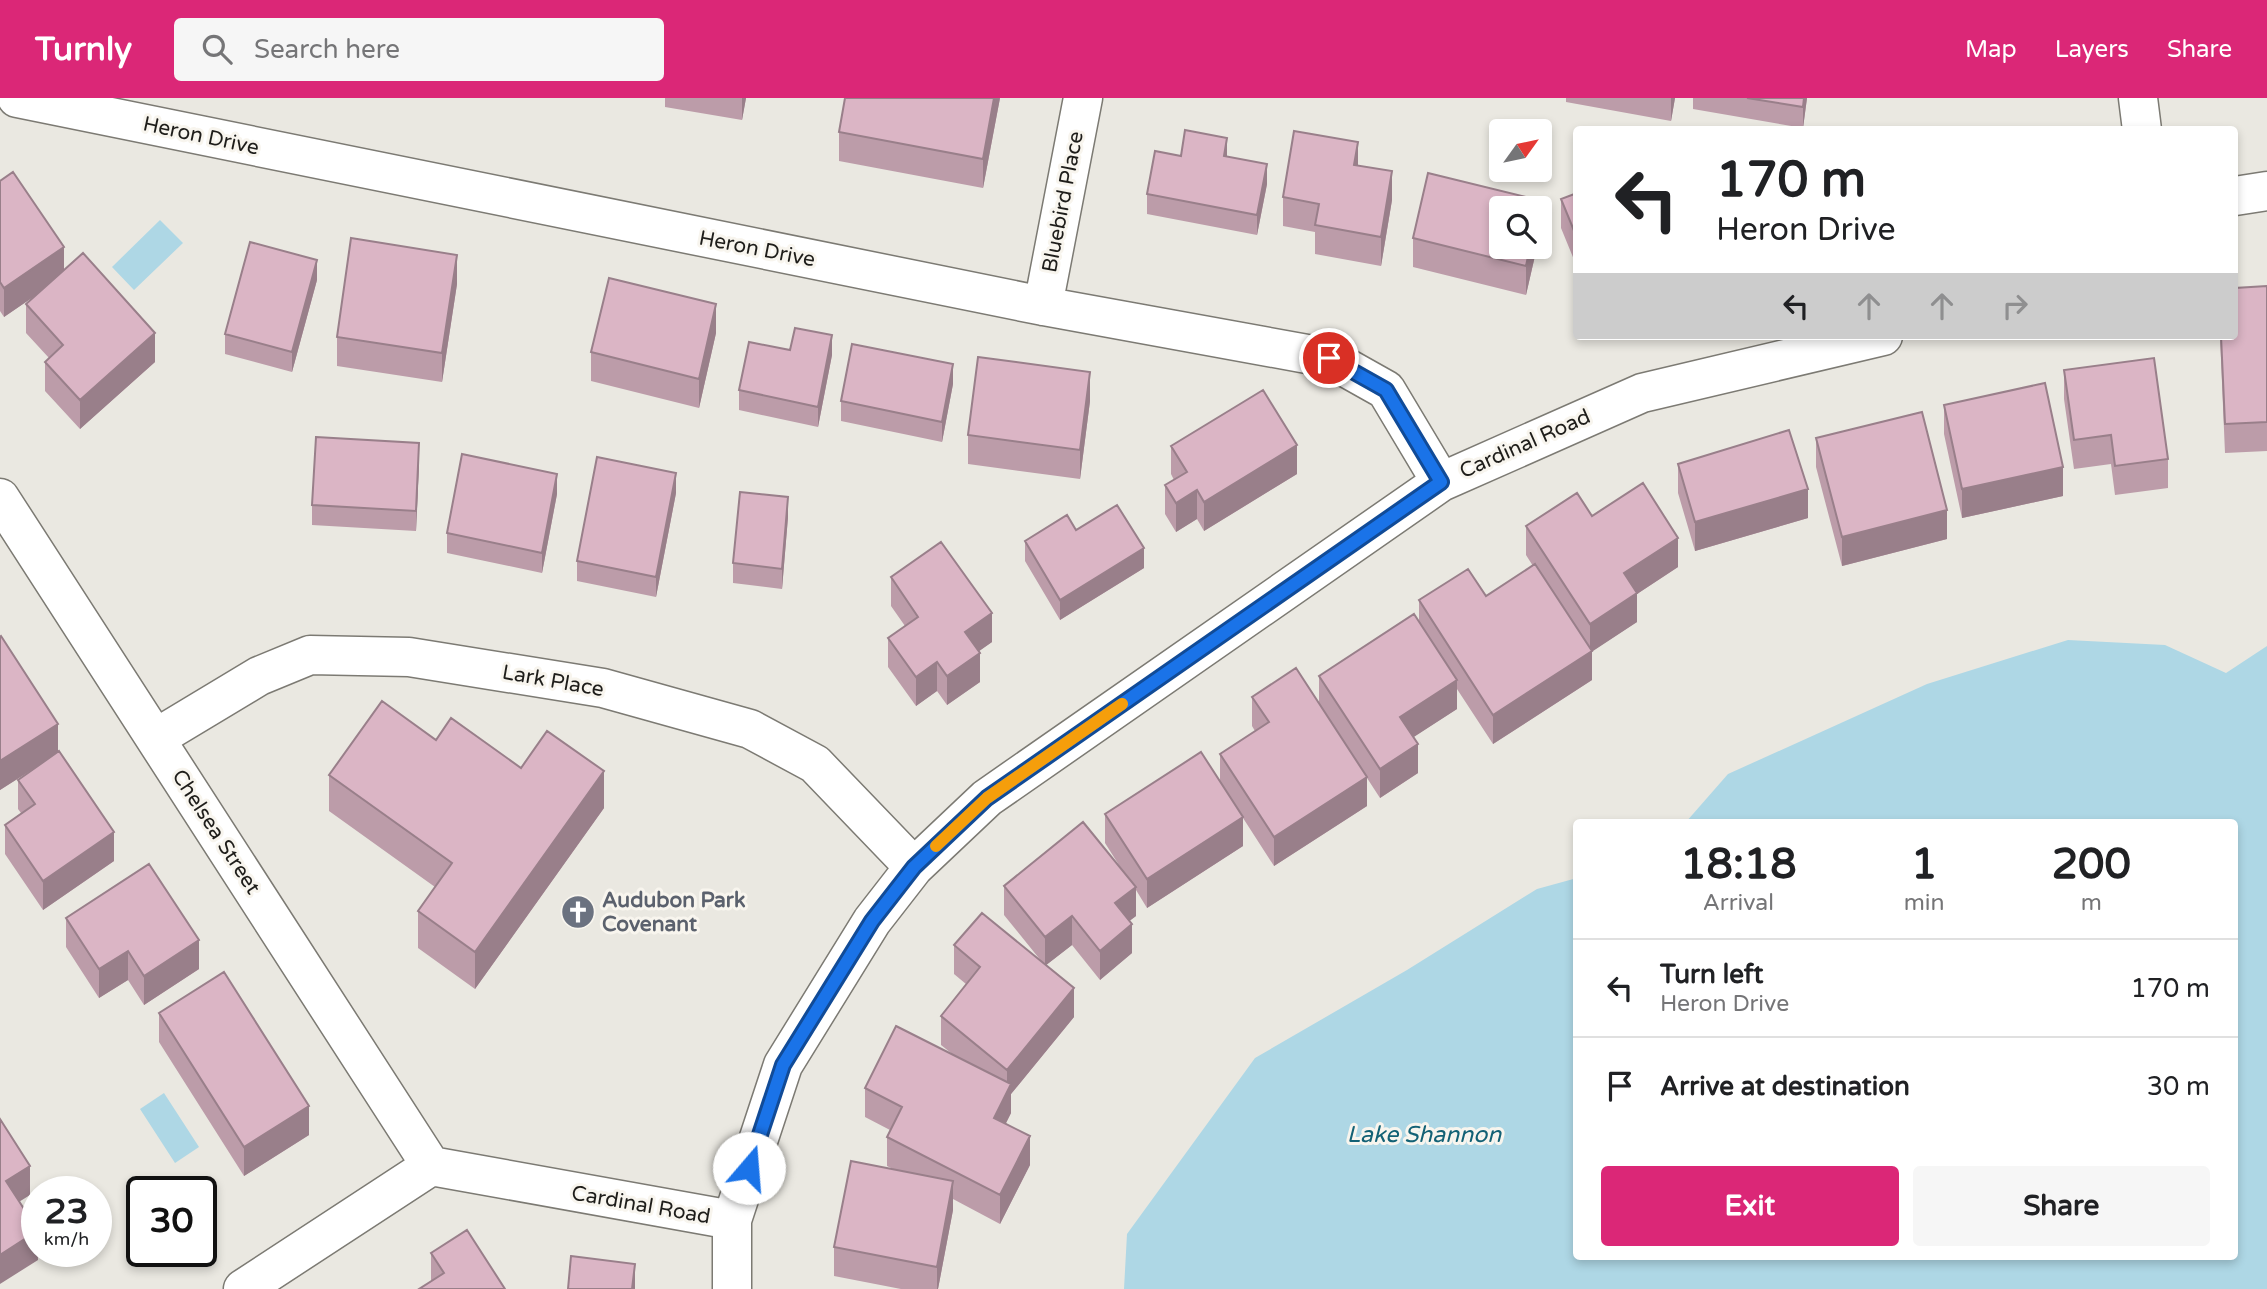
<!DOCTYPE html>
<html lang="en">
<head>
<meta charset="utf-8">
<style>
	:root { --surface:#fff; --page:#f6f6f6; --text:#202124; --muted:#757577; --line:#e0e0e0; --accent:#db2777 }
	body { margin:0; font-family:"Varela Round",sans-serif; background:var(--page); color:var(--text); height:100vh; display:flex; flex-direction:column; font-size:26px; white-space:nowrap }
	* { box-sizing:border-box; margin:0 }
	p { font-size:23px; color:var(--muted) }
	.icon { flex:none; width:38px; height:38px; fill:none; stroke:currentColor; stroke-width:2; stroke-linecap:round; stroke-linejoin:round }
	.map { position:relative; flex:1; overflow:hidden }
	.side { position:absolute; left:1573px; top:721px; width:665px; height:441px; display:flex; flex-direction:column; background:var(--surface); border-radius:7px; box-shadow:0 4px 10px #0003 }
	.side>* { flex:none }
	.banner { position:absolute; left:1573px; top:28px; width:665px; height:214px; border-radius:7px; box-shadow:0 4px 10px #0003; background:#fff; color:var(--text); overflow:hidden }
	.needle { width:46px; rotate:57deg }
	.tools { position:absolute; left:1489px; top:21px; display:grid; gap:14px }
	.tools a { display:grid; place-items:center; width:63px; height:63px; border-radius:7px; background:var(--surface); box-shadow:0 4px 10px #0003; font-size:35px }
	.speed { position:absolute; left:21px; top:1078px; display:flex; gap:14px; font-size:35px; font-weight:700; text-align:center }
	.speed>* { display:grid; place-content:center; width:91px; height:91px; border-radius:50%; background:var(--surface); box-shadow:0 4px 10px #0003; line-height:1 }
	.speed small { font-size:18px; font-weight:400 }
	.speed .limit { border:4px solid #111; border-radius:10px; background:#fff; color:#111 }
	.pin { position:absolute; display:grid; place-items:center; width:60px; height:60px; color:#fff; margin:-30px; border:4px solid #fff; border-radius:50%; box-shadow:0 2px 7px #0007 }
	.me { position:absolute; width:77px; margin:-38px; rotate:18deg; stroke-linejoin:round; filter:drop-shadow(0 0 5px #0008) }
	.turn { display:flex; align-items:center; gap:24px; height:147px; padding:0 28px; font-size:32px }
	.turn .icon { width:91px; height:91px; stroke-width:2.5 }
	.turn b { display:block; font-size:49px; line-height:60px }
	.lanes { display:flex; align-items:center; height:66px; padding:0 28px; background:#0003; justify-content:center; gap:35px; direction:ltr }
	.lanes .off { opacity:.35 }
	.eta { display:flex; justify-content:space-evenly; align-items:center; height:119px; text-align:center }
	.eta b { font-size:42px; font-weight:800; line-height:49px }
	.action { display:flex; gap:14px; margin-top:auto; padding:14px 28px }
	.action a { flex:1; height:80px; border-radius:7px; background:var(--accent); color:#fff; font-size:28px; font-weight:800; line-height:80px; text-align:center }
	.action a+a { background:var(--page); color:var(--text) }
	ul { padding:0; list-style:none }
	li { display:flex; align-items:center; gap:21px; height:98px; padding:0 28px; border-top:2px solid var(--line) }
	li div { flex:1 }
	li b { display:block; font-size:26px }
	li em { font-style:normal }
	header { display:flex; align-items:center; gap:42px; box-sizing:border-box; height:98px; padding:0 35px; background:var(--accent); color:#fff }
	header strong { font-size:33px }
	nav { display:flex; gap:38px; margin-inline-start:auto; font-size:24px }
	.search { width:490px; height:63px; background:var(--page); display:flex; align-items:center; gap:18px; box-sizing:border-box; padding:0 24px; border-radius:7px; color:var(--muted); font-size:26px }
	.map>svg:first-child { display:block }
	.water { fill:#aed7e5 }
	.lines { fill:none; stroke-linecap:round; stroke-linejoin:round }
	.street-casing { stroke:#7c7a73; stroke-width:41 }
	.street { stroke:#fff; stroke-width:38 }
	.wall { fill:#bc9ca9 }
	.shaded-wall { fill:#997f8a }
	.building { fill:#dbb5c5; stroke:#997f8a; stroke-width:2 }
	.route-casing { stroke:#114b97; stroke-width:18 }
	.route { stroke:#1a73e8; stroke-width:12 }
	.slow { stroke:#f59e0b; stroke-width:12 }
	.labels { text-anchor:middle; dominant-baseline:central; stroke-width:6; stroke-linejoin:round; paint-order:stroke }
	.street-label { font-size:21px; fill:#1e1d1a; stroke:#f8f5ee }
	.worship-label { font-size:21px; font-weight:bold; fill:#5b616d; stroke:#f8f5ee; text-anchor:start }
	.water-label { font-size:23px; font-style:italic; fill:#126175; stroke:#f8f5ee }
</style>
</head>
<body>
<header>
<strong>Turnly</strong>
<div class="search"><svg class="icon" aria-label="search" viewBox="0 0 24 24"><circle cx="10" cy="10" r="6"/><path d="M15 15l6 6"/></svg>Search here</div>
<nav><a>Map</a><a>Layers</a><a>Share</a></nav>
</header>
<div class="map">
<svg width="2267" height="1191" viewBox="0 0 2267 1191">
	<rect width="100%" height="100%" fill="#eae8e1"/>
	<!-- water -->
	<path class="water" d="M160,122l23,23 -49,47 -22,-23z
		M2068,542l97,5 61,28 41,-27v643h-1143l3,-55 128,-176 152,-88 130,-81 40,-11v378h658v-434h-549l42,-48 199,-90z
		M164,995l35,54 -24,16 -35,-54z"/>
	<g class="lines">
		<!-- street casing -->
		<g class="street-casing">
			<path id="street" d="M17,0l1026,208 286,52 57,32 55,92
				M2138,0l4,32
				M2235,98l32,-5
				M1043,208l40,-208
				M0,400l431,668
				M156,640l103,-62 51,-21 99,2 194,31 147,41 65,35 99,103
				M243,1191l188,-123 301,54
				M732,1191v-69l51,-155 89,-144 42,-54 73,-69 454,-316 201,-89 241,-57"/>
		</g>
		<!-- street -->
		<use href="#street" class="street"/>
	</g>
	<!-- wall -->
	<path class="wall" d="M665,0h81l-4,22 -77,-13z
		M1000,0l-17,90 -144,-27v-29z
		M1566,0h109l-4,23 -105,-19z
		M1693,0h114l-4,30 -110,-19z
		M1181,58h46l40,28 -10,51 -110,-21v-20z
		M1358,67l34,35 -11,66 -66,-12v-22l-32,-6v-29z
		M0,83l64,89 91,92 -75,67 -35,-38v-29l4,-4 -23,-25v-29l10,-9 -32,22 -4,-6z
		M1577,95v74l-16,-39v-29z
		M1542,132l-40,17h35l-11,48 -113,-28v-29z
		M317,182l-25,92 -67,-18v-20z
		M457,186l-15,98 -105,-16v-29z
		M2267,188v165l-42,2 -5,-117h15z
		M716,235l-17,75 -108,-27v-29z
		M790,252l42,5 -14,72 -79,-17v-20z
		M2064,272l104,89v29l-53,7 -4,-31 -37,5 -10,-70z
		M953,286l-11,58 -101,-21v-20z
		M1090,303l-10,78 -112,-15v-29z
		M1944,307l119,91 -101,22 -18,-84z
		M1816,340l131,101 -105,27 -26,-99z
		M1171,348l126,28 -93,57 -7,-12 -21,13 -11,-18v-29l9,-5 -3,-6z
		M419,365l-3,68 -104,-6v-20z
		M1678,366l130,54 -113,33 -17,-58z
		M676,395l-20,104 -79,-16v-20z
		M557,396l-15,79 -95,-20v-20z
		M1592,418l86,51 -41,27v28l-45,29v29l-99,64 -36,-55v20l-44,28 5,36 -38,25 -13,-20v28l-93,60 -31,-48v28l-96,62 -11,-18v26l-7,5 3,32 -32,27 -28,-35 -26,20 28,52 -63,77v19l-5,10 24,42 -30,59 -47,-25v11l-15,79h-37l-67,-13v-29l59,-78 -6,-3v-29l3,-7 -25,-13v-29l86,-35 -10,-8v-29l25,-32 -12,-10v-29l88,17 -38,-47v-29l120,-13 -19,-30v-29l115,-33v-27l35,-23 -3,-5v-29l67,7v-28l100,-55v-21l67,-4 47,-30 -7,-11v-29z
		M788,419l-6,72 -49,-6v-20z
		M1076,432l68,38 -84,52 -35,-59v-20z
		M891,479l101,65 -13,9 1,31 -33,23 -10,-14 -21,15 -28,-39v-29l17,-12 -14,-20z
		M0,539l114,224 -71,49 -38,-56v-29l16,-12 -3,-4v-29l23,-16 -41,26z
		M436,642l85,28 83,40 -129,181 -57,-41v-37l17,-24 -106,-76v-36z
		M66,820l133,51 -55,36 -16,-25 -29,18 -33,-51z
		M159,915l150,122 -65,41 -85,-134z
		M431,1155l74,36 -74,-8z"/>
	<!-- shaded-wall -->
	<path class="shaded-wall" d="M742,0h4l-4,22z
		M994,0h6l-17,90v-29z
		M1671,0h4l-4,23z
		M1804,0h3l-4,30v-21z
		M1227,40v20l-3,-2z
		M1358,44v29l-4,-6z
		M1267,66v20l-10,51v-20z
		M1392,73v29l-11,66v-29z
		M1542,103v29l-2,6v-28z
		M64,149v29l-60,41v-29z
		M1530,149h7l-11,48v-29z
		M457,157v29l-15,98v-29z
		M317,162v20l-25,92v-20z
		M716,206v29l-17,75v-29z
		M155,235v29l-75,67v-29z
		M832,237v20l-14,72v-20z
		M953,266v20l-11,58v-20z
		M1090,274v29l-10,78v-29z
		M419,345v20l-3,68v-20z
		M1297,347v29l-93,57v-29z
		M2063,369v29l-101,22v-29z
		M676,375v20l-20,104v-20z
		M557,376v20l-15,79v-20z
		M1808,391v29l-113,33v-29z
		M1197,392v29l-21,13v-29z
		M788,399v20l-6,72v-20z
		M1947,412v29l-105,27v-29z
		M1678,440v29l-41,27v28l-47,31v-29l34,-51z
		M1144,450v20l-84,52v-20z
		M992,515v29l-27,19v-29z
		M1592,553v29l-99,64v-29z
		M980,555v29l-33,23v-29z
		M937,564v29l-21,15v-29z
		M1457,582v29l-57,37v-29z
		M58,626v29l-58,37v-29z
		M1418,646v29l-38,25v-29z
		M604,673v37l-129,181v-37z
		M1367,679v29l-93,60v-29z
		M1243,719v29l-96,62v-29z
		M114,734v29l-71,49v-29z
		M1136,789v29l-21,16v-29z
		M1072,818v29l-27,21v-29z
		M1132,826v29l-32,27v-29z
		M199,842v29l-55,36v-29z
		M128,853v29l-29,18v-29z
		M1074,890v29l-63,77v19l-17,34v-29l13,-27v-21z
		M309,1008v29l-65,41v-29z
		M1030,1038v29l-30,59v-29z
		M30,1068v29l-24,15v-29z
		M953,1083v29l-15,79h-1v-22z
		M37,1133l1,29 -38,24v-29z
		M635,1166v25h-3z"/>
	<!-- building -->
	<path class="building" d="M845,0h149l-11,61 -144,-27z
		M1747,0h57l-1,9z
		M1185,32l42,8 -3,18 43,8 -10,51 -110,-21 8,-43 26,5z
		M1294,33l64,11 -4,23 38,6 -11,66 -66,-12 4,-21 -36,-7z
		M13,74l51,75 -60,41 -4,-6v-101z
		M1428,75l114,28 -2,7h-38v39h28l-4,19 -113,-28z
		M1577,95v45l-16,-39z
		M351,140l106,17 -15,98 -105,-16z
		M250,144l67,18 -25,92 -67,-18z
		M83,155l72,80 -75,67 -35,-38 18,-17 -37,-41z
		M609,180l107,26 -17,75 -108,-27z
		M2267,188v136l-42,2 -4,-88h14v-48z
		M795,230l37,7 -14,72 -79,-17 10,-48 41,8z
		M852,246l101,20 -11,58 -101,-21z
		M978,259l112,15 -10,78 -112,-15z
		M2154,260l14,101 -53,7 -4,-31 -37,5 -10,-70z
		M2045,285l18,84 -101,22 -18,-84z
		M1263,292l34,55 -93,57 -7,-12 -21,13 -11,-18 22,-13 -16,-26z
		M1922,314l25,98 -105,27 -26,-99z
		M1789,332l19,59 -113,33 -17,-58z
		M316,339l103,6 -3,68 -104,-6z
		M462,356l95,20 -15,79 -95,-20z
		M597,359l79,16 -20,104 -79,-16z
		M1643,385l35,55 -54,35 13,20 -47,31 -64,-98 51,-33 15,23z
		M740,394l48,5 -6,72 -49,-6z
		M1117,407l27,43 -84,52 -35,-59 42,-26 9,15z
		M941,444l51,71 -27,19 15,21 -33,23 -10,-14 -21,15 -28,-39 30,-21 -27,-40z
		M1535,466l57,87 -99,64 -74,-115 49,-31 18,27z
		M1414,516l43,66 -57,37 18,27 -38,25 -61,-93z
		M1,538l57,88 -58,37v-124z
		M1296,570l71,109 -93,60 -54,-83 49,-32 -17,-25z
		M382,603l54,39 15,-22 70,50 26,-37 57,40 -129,181 -57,-41 34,-48 -123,-88z
		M59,653l55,81 -71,49 -38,-56 30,-21 -17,-24z
		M1201,654l42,65 -96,62 -42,-65z
		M1083,724l53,65 -21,16 17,21 -32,27 -28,-35 -27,21 -41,-51z
		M149,766l50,76 -55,36 -16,-25 -29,18 -33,-51z
		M982,815l92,75 -67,82 -66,-54 39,-49 -26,-22z
		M224,874l85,134 -65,41 -85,-134z
		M896,928l115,58 -17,34 36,18 -30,59 -113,-58 15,-30 -37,-19z
		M0,1021l30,47 -24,15 31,48v2l-37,24z
		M851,1063l102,20 -16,86 -103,-20z
		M467,1132l38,59h-86l25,-16 -13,-20z
		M571,1158l64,8 -3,25h-64z"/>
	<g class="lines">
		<!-- route casing -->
		<g class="route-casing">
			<path id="route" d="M749,1070l34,-103 89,-144 42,-54 73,-69 454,-316 -55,-92 -57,-32"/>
		</g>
		<!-- route -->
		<use href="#route" class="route"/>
		<!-- slow -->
		<path class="slow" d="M936,748l51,-48 135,-94"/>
	</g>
	<!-- icons -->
	<defs>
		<g id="church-disc" transform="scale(1.75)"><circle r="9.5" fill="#6b7280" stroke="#f8f5ee"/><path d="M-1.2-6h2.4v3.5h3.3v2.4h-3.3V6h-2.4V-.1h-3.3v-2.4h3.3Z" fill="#fff"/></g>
	</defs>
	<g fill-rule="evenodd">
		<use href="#church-disc" x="578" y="814"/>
	</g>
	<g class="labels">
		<!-- street labels -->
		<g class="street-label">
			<text transform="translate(201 38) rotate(12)">Heron Drive</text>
			<text transform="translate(1063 104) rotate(-79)">Bluebird Place</text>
			<text transform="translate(757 151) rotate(11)">Heron Drive</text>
			<text transform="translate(1525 346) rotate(-24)">Cardinal Road</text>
			<text transform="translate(553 583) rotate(10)">Lark Place</text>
			<text transform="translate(216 734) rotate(57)">Chelsea Street</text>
			<text transform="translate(641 1107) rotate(10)">Cardinal Road</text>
		</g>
		<!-- worship labels -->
		<g class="worship-label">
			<text x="602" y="802">Audubon Park<tspan x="602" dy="24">Covenant</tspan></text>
		</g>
		<!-- water labels -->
		<g class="water-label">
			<text x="1424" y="1037">Lake Shannon</text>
		</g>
	</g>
</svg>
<div class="tools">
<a><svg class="needle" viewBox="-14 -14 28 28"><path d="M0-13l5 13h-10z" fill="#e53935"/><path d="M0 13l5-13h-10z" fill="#757577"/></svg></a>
<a><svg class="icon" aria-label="search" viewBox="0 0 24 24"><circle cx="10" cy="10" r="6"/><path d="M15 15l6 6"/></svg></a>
</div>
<div class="speed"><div>23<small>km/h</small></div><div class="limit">30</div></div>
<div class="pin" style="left:1329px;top:260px;background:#d93025"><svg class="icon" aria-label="arrive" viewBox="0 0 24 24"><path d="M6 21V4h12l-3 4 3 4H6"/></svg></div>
<svg class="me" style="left:749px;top:1070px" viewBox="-20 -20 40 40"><circle r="19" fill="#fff"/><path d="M0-13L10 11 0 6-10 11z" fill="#1a73e8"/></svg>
<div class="banner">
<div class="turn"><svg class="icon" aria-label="left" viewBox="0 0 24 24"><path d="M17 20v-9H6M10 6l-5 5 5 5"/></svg><div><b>170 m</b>Heron Drive</div></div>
<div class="lanes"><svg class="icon" aria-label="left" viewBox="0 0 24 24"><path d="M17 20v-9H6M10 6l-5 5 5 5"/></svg><svg class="icon off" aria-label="ahead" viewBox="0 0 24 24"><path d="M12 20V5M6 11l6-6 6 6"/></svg><svg class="icon off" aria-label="ahead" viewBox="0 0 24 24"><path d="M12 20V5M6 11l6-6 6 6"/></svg><svg class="icon off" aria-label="right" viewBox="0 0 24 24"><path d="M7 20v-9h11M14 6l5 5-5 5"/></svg></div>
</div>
<section class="side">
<div class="eta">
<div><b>18:18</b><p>Arrival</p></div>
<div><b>1</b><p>min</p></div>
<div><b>200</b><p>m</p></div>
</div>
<ul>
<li><svg class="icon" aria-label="left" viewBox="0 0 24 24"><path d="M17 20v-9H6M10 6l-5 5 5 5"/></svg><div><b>Turn left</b><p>Heron Drive</p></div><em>170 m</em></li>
<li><svg class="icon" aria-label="arrive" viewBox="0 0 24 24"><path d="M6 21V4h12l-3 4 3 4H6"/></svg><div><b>Arrive at destination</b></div><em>30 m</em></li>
</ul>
<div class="action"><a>Exit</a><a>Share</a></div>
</section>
</div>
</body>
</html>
